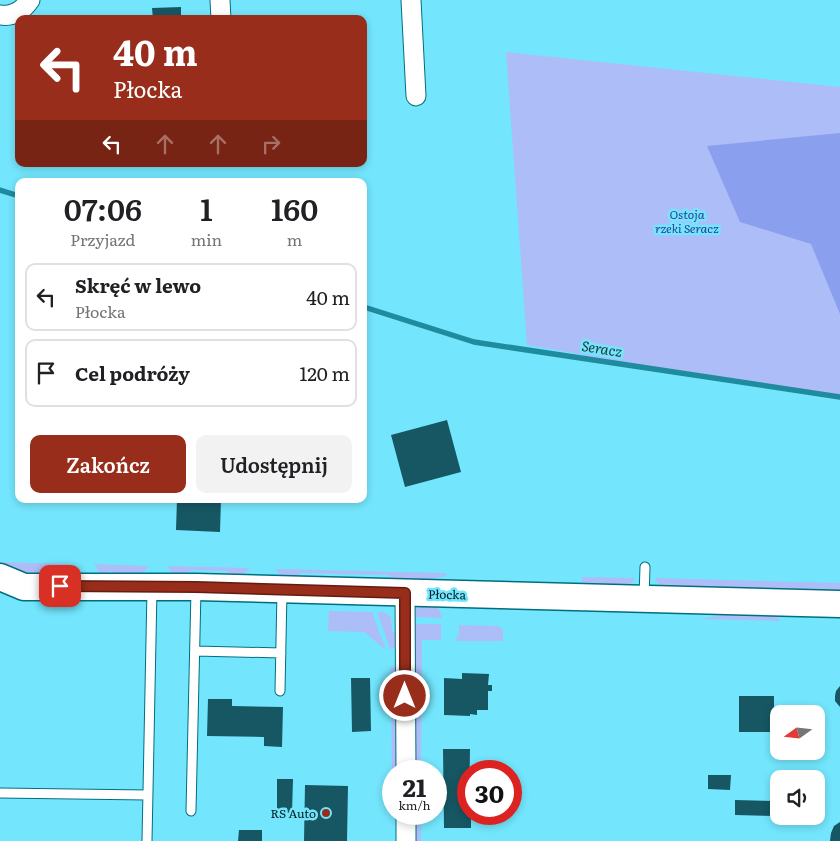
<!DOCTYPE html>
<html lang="pl">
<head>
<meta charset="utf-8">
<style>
	:root { --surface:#fff; --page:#f2f2f2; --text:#202124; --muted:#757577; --line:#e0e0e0; --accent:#972d1a }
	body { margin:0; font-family:Literata,serif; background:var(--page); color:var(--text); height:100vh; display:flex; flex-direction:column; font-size:19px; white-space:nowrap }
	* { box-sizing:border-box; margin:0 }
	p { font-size:16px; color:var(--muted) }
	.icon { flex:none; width:28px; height:28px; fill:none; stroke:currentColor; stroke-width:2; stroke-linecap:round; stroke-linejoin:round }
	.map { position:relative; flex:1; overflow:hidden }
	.details { position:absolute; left:15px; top:178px; width:352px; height:325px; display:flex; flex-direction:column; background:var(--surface); border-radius:10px; box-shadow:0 2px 8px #0003 }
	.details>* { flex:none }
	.banner { position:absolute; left:15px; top:15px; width:352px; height:152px; border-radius:10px; box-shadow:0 2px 8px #0003; background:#972d1a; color:#fff; overflow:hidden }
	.needle { width:32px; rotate:255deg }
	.buttons { position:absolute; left:770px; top:705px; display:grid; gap:10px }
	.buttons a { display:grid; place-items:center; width:55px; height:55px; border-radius:10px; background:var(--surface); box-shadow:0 2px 8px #0003; font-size:25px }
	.speed { position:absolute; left:382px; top:760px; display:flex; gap:10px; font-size:25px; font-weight:700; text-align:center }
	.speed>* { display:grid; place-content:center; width:65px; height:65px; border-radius:50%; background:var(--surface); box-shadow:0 2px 8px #0003; line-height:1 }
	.speed small { font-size:12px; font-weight:400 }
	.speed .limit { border:8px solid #d22; background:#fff; color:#111 }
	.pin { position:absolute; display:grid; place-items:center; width:42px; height:42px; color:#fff; margin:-21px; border-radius:10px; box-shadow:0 2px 8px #0006 }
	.me { position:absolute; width:55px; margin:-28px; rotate:0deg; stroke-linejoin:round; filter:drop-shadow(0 0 4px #0008) }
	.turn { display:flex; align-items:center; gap:18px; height:105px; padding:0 15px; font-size:22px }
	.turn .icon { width:65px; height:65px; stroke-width:2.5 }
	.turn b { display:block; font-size:35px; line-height:42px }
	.lanes { display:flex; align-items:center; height:48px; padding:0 15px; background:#0003; justify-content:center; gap:25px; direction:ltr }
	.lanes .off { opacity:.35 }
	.eta { display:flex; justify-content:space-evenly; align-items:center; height:85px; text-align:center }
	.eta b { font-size:30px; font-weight:600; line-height:35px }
	.cta { display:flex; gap:10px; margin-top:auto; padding:10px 15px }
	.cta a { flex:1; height:58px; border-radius:10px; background:var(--accent); color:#fff; font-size:20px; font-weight:600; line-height:58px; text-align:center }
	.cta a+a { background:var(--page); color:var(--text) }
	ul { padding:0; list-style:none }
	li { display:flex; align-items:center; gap:15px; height:68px; margin:0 10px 8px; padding:0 5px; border:2px solid var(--line); border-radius:10px }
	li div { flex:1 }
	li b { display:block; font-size:19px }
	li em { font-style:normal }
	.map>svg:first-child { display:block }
	.green { fill:#adbdf8 }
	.forest { fill:#8b9fef }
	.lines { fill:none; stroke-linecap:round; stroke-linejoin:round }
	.stream { stroke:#1f8b9e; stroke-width:5.5 }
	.building { fill:#165763 }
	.lane-casing { stroke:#006e7f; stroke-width:11 }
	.street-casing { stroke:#006e7f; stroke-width:21 }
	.secondary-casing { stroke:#006e7f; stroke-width:29 }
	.lane { stroke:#fff; stroke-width:9 }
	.street { stroke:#fff; stroke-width:19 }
	.secondary { stroke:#fff; stroke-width:26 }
	.route-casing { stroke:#621d11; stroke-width:12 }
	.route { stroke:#972d1a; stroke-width:9 }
	.poi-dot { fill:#972d1a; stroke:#73e6fd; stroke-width:2 }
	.labels { text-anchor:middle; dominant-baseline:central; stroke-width:5; stroke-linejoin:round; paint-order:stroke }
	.park-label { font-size:12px; font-style:italic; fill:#2e3994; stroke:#73e6fd }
	.street-label { font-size:12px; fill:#041d22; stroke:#73e6fd }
	.poi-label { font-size:12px; fill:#041d22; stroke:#73e6fd; text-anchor:end }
	.water-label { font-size:14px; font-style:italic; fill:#21383d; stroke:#73e6fd }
</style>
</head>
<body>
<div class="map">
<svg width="840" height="841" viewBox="0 0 840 841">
	<rect width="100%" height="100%" fill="#73e6fd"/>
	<!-- green -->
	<path class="green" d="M506,52l334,35v313l-313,-55z
		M0,562l70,2c-2,4 -4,7 -9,9 -9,4 -49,-1 -61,-2z
		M94,564l55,2 -8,8 -28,1 -2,-4h-3l-1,4 -8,-3z
		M167,566l83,2 -10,9 -8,-2 -6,-4 -35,-1 -7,5h-9z
		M275,569l171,4v3l-27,5h-24l-7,-6 -87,-2 -7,6 -13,-3z
		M582,577l53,1 -6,8 -47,1z
		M655,578l185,5v11l-177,-7 -5,-4z
		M422,605c11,1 18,0 20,13l-29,-1 3,-8z
		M329,611l43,1 14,38 -22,-18 -36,-1z
		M377,612h7l7,5 1,15 5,1v14l-7,2z
		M740,612l33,2 6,4 1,3 -80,-2z
		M412,624h29v16h-19l-1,131h-9z
		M459,625l39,1 5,4v11h-47l1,-5 2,-1z
		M391,666l6,3 1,102h-4v31l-2,-1z
		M412,814h9v27h-8z"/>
	<!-- forest -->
	<path class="forest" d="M840,133v181l-29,-70 -71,-22 -33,-76z"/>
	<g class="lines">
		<!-- stream -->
		<path class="stream" d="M0,190l19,6
			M364,307l110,35 366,55"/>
	</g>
	<!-- building -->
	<path class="building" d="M181,7v12h-28l-1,-11z
		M447,420l14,52 -56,15 -14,-52z
		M177,499h44l-1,33 -44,-2z
		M462,673l27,1 -1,11h4v6h-4v19h-11v5l-7,-1v2l-26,-1v-37l18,1z
		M351,678h19l1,53 -19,1z
		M840,686v21l-5,-6v-5l1,-5z
		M739,696h35v36h-35z
		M208,699h24v7l51,1 -1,40 -18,-1v-9l-57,-1z
		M443,749h27l-1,65h2v14h-27z
		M708,775h23l-1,15 -22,-1z
		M277,779h16l-1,34h-15z
		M305,785l43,1 -1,55h-43z
		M735,800l43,1v15l-43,-1z
		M840,822v19h-10l1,-8 3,-7z
		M239,830h23v11h-24z"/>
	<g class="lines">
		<!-- lane casing -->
		<g class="lane-casing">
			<path id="lane" d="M644,597l1,-30
				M195,651l86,2
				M280,691l2,-100
				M0,793l147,2
				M191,811l5,-221
				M147,841l5,-252"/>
		</g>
		<!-- street casing -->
		<g class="street-casing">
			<path id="street" d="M220,0l1,19
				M411,0l5,96
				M0,15c13,2 23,-5 30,-15
				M405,593l1,178
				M406,814v27"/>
		</g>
		<!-- secondary casing -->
		<g class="secondary-casing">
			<path id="secondary" d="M0,577l24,10h172l644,17"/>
		</g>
		<!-- lane -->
		<use href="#lane" class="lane"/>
		<!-- street -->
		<use href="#street" class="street"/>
		<!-- secondary -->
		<use href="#secondary" class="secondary"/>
	</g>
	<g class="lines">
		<!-- route casing -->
		<g class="route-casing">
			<path id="route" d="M60,586l136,1 209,6v103"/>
		</g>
		<!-- route -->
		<use href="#route" class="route"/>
	</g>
	<!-- markers -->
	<circle class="poi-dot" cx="326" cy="813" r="5"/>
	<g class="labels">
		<!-- park labels -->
		<g class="park-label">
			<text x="687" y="214">Ostoja<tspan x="687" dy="14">rzeki Seracz</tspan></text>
		</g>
		<!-- street labels -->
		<g class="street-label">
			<text transform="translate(447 594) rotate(1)">Płocka</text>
		</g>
		<!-- poi labels -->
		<g class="poi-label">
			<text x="316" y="813">RS Auto</text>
		</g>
		<!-- water labels -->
		<g class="water-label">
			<text transform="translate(602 348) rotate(9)">Seracz</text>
		</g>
	</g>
</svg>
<div class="buttons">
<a><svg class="needle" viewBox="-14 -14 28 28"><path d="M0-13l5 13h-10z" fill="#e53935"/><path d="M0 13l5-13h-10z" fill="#757577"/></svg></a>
<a><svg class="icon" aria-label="sound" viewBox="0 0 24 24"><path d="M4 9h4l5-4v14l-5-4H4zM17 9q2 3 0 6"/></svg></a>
</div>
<div class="speed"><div>21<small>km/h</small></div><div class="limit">30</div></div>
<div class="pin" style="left:60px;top:586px;background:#d93025"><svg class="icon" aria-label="arrive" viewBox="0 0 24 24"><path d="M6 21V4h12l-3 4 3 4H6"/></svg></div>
<svg class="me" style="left:405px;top:696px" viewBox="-20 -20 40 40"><circle r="17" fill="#972d1a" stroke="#fff" stroke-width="3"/><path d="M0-11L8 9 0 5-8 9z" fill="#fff"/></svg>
<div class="banner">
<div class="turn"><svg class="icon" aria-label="left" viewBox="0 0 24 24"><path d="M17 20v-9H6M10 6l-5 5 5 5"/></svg><div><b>40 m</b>Płocka</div></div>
<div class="lanes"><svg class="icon" aria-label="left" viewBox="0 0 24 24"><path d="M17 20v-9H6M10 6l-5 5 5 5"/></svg><svg class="icon off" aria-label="ahead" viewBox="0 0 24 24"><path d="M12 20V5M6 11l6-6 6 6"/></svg><svg class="icon off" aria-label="ahead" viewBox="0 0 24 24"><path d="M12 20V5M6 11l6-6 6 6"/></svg><svg class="icon off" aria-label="right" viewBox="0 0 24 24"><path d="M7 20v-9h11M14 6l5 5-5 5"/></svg></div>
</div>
<section class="details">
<div class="eta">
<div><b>07:06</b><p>Przyjazd</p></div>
<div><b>1</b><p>min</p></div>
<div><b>160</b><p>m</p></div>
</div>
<ul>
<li><svg class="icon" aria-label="left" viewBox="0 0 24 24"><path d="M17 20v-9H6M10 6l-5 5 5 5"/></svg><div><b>Skręć w lewo</b><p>Płocka</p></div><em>40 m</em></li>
<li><svg class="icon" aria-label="arrive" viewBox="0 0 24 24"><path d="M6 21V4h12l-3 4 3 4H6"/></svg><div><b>Cel podróży</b></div><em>120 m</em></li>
</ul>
<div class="cta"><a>Zakończ</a><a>Udostępnij</a></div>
</section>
</div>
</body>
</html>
